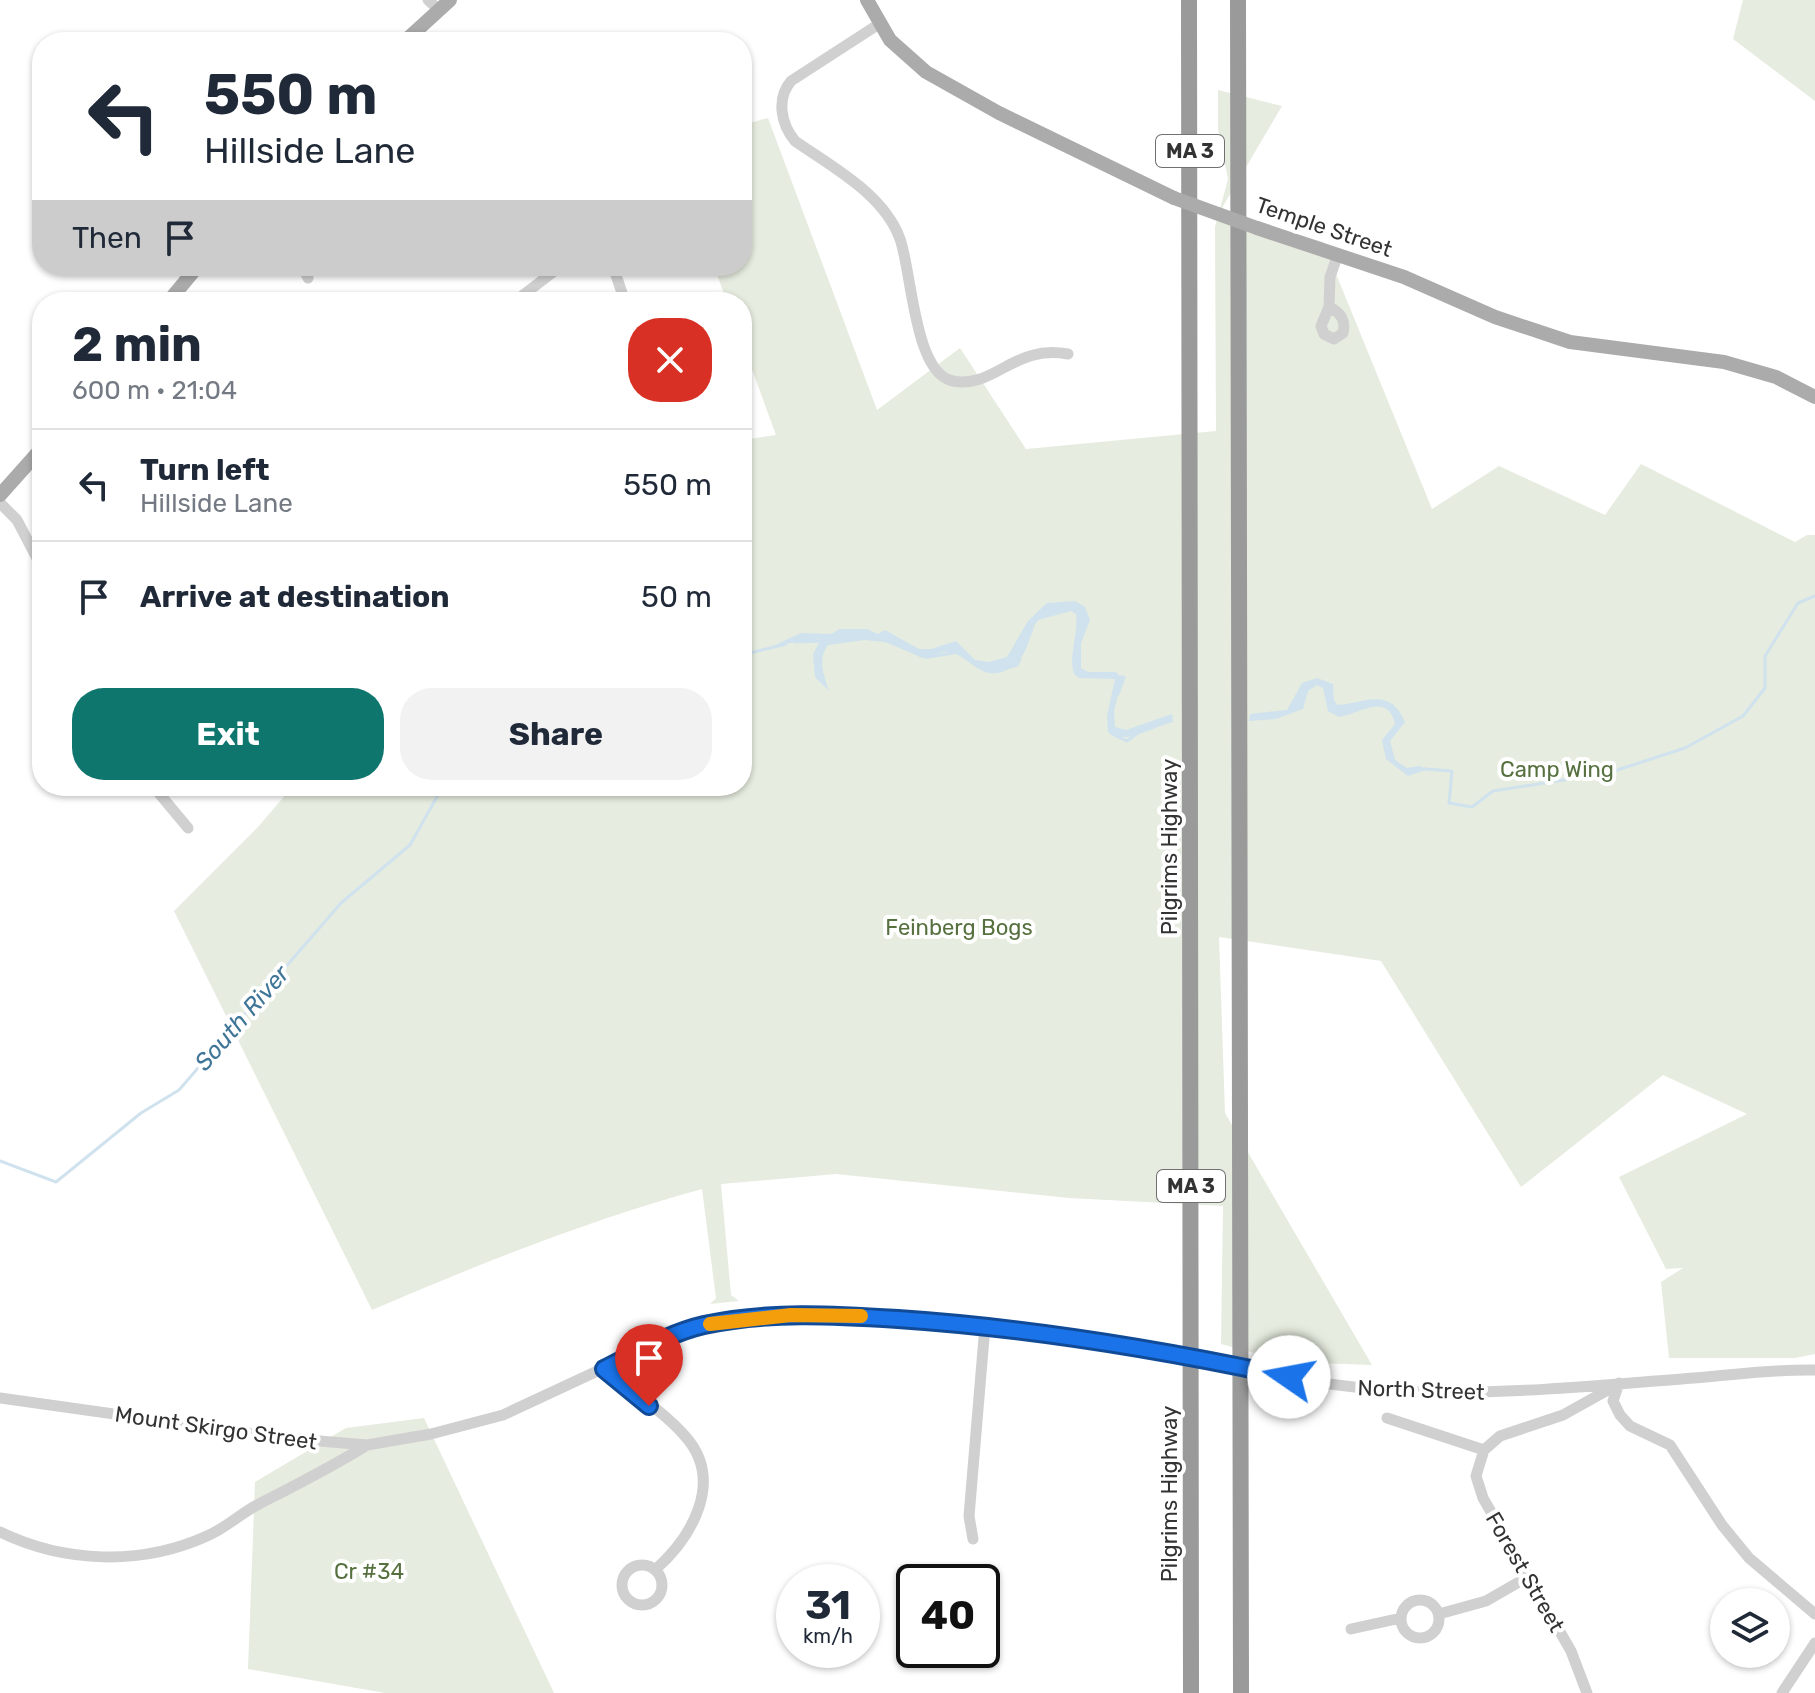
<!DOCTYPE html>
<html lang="en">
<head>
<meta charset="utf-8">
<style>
	:root { --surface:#fff; --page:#f2f2f3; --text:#1f2937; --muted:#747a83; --line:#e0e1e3; --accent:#0f766e }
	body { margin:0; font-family:Rubik,sans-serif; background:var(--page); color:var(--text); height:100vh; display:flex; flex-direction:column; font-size:30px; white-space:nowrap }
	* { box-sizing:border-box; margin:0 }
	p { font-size:26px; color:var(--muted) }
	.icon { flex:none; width:44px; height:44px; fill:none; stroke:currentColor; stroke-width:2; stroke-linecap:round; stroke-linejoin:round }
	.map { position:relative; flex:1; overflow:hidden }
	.sheet { position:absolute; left:32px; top:292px; width:720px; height:504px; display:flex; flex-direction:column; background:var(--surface); border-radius:32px; box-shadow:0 2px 6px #0004 }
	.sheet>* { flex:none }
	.guide { position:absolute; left:32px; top:32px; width:720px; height:244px; border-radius:32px; box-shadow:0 2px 6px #0004; background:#fff; color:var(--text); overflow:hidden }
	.tools { position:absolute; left:1710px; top:1588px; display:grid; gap:16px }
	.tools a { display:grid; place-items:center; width:80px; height:80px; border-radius:50%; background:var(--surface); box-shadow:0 2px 6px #0004; font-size:40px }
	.speed { position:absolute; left:776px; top:1564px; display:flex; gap:16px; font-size:40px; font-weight:700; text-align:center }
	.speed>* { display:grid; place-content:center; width:104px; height:104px; border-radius:50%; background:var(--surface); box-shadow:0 2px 6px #0004; line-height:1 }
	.speed small { font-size:20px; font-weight:400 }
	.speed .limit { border:4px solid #111; border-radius:12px; background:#fff; color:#111 }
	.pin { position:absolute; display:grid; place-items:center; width:68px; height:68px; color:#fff; margin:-82px -34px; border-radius:50% 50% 50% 0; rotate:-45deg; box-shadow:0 0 8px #0007 }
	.pin .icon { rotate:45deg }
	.me { position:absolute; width:88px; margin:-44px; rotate:282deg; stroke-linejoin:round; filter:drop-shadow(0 0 6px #0008) }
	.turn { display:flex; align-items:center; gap:28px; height:168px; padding:0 40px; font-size:36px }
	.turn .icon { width:104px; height:104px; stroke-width:2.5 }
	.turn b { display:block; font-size:56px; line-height:68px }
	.then { display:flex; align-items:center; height:76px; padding:0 40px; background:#0003; gap:16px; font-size:30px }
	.round { display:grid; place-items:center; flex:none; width:84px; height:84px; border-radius:32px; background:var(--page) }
	.overview { display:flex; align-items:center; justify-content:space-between; height:136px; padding:0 40px }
	h1 { font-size:48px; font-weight:700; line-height:60px }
	.action { display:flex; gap:16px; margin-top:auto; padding:16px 40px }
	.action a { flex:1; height:92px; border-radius:32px; background:var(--accent); color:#fff; font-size:32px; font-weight:700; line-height:92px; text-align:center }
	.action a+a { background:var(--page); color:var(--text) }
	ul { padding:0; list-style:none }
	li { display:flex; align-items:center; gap:24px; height:112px; padding:0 40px; border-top:2px solid var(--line) }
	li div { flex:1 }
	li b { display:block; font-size:30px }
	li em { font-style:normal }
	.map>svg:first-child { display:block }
	.green { fill:#e6ecdf }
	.water { fill:#cfe2ee }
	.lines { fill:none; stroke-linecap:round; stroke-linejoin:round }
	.stream { stroke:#cfe2ee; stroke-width:3 }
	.minor { stroke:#d0d0d0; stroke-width:11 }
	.major { stroke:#ababab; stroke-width:14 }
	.highway { stroke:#9a9a9a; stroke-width:16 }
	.minor-bridge { stroke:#d0d0d0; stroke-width:11 }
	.major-bridge { stroke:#ababab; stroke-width:14 }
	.route-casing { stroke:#114b97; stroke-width:20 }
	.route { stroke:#1a73e8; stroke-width:14 }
	.slow { stroke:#f59e0b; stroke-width:14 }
	.labels { text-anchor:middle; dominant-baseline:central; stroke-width:8; stroke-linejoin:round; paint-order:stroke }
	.shield { fill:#fff; stroke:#707070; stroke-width:2 }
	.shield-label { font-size:20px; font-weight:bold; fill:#333 }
	.street-label { font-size:22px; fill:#333; stroke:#fff }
	.park-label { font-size:22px; fill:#56703f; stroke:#fff }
	.water-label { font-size:24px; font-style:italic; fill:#3f7597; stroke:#fff }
</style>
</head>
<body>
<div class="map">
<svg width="1815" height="1693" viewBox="0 0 1815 1693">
	<rect width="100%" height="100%" fill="#fff"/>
	<!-- green -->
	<path class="green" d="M1743,0h72v101l-82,-62z
		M1218,90l64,16 -63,107 104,29 109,267 67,-43 106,49 36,-51 154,78 12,-7h8v819l-20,4h-126l-8,-76 22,-14 -17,1 -47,-92 128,-63 -84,-39 -142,112 -140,-226 -162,-24 6,176 147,252 -83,-3 -68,-18 2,-138 -154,-8 -233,-24 -115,10 10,111 8,6 -29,3 6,-6 -14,-109c-113,31 -223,75 -330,121l-198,-399 84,-84 35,-41h449v-346l34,-5 -34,-93v-40h-15l-13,-36h28v-141l26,-7 109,292 83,-62 66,101 190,-18 -1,-204 13,-48 -10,-50z
		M424,1418l130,275h-169l-137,-24 7,-187 91,-54z"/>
	<!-- water -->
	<path class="water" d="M1075,601l10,6 5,13 -9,23v25l7,4h28l6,7 -8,32 1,16 11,3 46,-16 1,8c-18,4 -51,25 -65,10l-1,-16 8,-37 -36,-1 -5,-4c-6,-20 5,-40 2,-60l-5,-3 -33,9c-9,11 -9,30 -19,40 -36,35 -48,-10 -75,-8 -6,1 -12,5 -18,7l-41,-17 -21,-2 -36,5c-11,14 -4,30 1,46l-14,-14 -2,-23 8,-15 -46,6 26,-12 30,1 9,-5h27l11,5 7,-4 34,19h12l25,-8 19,19 14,2 18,-5 21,-36 19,-18z
		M1317,678l16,6 1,16 3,5c25,-1 53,-20 68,17l-15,19 5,19 12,8 12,-2 9,3 -20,7 -22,-17 -4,-19 13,-16c-7,-33 -37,-10 -56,-7l-11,-6 -5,-23 -6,-3 -9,6 -5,18 -27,10 -27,2 1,-7 37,-4 15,-27z"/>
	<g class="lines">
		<!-- stream -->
		<path class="stream" d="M795,642l29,-1
			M1026,644l6,-15
			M903,647l18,9
			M742,655l44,-11
			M929,657l24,-4
			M1004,669l13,-4 3,-6
			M1118,677h6l-6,17
			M1116,736l11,5 12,-9
			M1425,769l27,2 -3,32 23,4 21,-16 115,-18 77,-25 58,-32 22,-28v-32l33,-53 17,-7
			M0,1161l56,21 85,-69 38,-23 162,-187 69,-58 33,-59"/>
		<!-- minor -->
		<path class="minor" d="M428,0l10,9
			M879,24l-88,57c-15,18 -10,43 4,60 37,26 89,53 105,98 12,33 14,135 53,142 42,8 60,-37 115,-27
			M302,266l6,12
			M613,266l12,36
			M514,302l47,-36
			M1329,307c12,6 17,13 14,26l-9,6 -10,-5 -3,-8 8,-19 1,-30 7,-20
			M0,503l17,17 25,48
			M153,786l35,42
			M604,1369c26,21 59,42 81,67 40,45 7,101 -30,134
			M1258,1370c144,37 289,19 436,8 40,-3 81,-9 121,-8
			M1619,1383l-6,18 7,14 10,11 40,19 52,80 27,33 66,56
			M0,1398l284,40 83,7 64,-11 72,-19 176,-82 51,-12 93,-6 128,7 140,16 71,13
			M1387,1418l97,32 16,-14 63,-21 52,-29
			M1484,1450l-8,26 7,22 88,153 16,42
			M0,1532c64,31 141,34 207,4 19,-8 34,-23 52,-32 37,-19 73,-37 108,-59
			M973,1539l-4,-23 16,-190
			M622 1585a20 20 0 1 1 40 0a20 20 0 1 1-40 0Z
			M1401 1619a19 19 0 1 1 38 0a19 19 0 1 1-38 0Z
			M1439,1614l47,-13 40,-23
			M1351,1629l50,-11
			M1782,1693l33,-50"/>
		<!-- major -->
		<path class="major" d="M867,0l23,40 36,32 73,41 175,85
			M404,42l46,-42
			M1257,228l147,49 91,40 75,25 154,20 52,15 39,20
			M168,302l30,-36
			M0,495l42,-47"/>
		<!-- highway -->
		<path class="highway" d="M1189,0l2,1693
			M1238,0l3,1693"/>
		<!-- minor-bridge -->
		<path class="minor-bridge" d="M1162,1351l96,19"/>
		<!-- major-bridge -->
		<path class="major-bridge" d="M1174,198l83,30"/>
	</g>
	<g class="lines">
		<!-- route casing -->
		<g class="route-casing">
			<path id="route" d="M649,1406l-45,-37c32,-16 65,-36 100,-44 64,-14 130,-10 194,-6 133,9 261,30 391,58"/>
		</g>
		<!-- route -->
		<use href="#route" class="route"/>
		<!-- slow -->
		<path class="slow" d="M710,1324l81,-9 70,1"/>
	</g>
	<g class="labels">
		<!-- shield labels -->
		<g class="shield">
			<rect x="1156" y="135" width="68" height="32" rx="6"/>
			<rect x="1157" y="1170" width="68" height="32" rx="6"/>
		</g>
		<g class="shield-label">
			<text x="1190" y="151">MA 3</text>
			<text x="1191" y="1186">MA 3</text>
		</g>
		<!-- street labels -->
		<g class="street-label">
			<text transform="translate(1324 227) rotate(19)">Temple Street</text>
			<text transform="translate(1169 847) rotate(-90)">Pilgrims Highway</text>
			<text transform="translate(1421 1390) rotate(2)">North Street</text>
			<text transform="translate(216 1428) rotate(8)">Mount Skirgo Street</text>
			<text transform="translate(1169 1494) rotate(-90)">Pilgrims Highway</text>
			<text transform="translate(1525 1572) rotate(60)">Forest Street</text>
		</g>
		<!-- park labels -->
		<g class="park-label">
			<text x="1557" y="769">Camp Wing</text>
			<text x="959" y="927">Feinberg Bogs</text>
			<text x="369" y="1571">Cr #34</text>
		</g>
		<!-- water labels -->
		<g class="water-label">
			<text transform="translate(242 1018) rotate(-49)">South River</text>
		</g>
	</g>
</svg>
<div class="tools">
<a><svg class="icon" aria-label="layers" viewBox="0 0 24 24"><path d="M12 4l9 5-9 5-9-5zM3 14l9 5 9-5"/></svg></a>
</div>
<div class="speed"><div>31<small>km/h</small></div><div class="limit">40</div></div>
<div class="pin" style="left:649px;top:1406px;background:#d93025"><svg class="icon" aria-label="arrive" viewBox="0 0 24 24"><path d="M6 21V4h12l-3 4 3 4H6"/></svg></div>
<svg class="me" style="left:1289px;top:1377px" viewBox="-20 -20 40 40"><circle r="19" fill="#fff"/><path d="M0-13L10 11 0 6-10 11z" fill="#1a73e8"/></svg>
<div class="guide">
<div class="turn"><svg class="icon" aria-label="left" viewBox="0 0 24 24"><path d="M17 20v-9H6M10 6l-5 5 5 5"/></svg><div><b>550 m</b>Hillside Lane</div></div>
<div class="then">Then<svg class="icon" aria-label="arrive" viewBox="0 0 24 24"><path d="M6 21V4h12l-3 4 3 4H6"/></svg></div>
</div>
<section class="sheet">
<div class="overview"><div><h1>2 min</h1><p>600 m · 21:04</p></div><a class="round" style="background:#d93025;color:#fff"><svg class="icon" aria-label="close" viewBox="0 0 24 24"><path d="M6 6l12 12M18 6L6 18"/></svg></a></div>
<ul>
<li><svg class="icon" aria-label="left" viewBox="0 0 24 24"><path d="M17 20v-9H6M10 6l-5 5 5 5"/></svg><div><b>Turn left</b><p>Hillside Lane</p></div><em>550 m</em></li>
<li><svg class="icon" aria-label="arrive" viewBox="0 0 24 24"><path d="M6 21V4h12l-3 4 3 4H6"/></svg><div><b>Arrive at destination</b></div><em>50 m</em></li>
</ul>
<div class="action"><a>Exit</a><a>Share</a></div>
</section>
</div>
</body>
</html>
